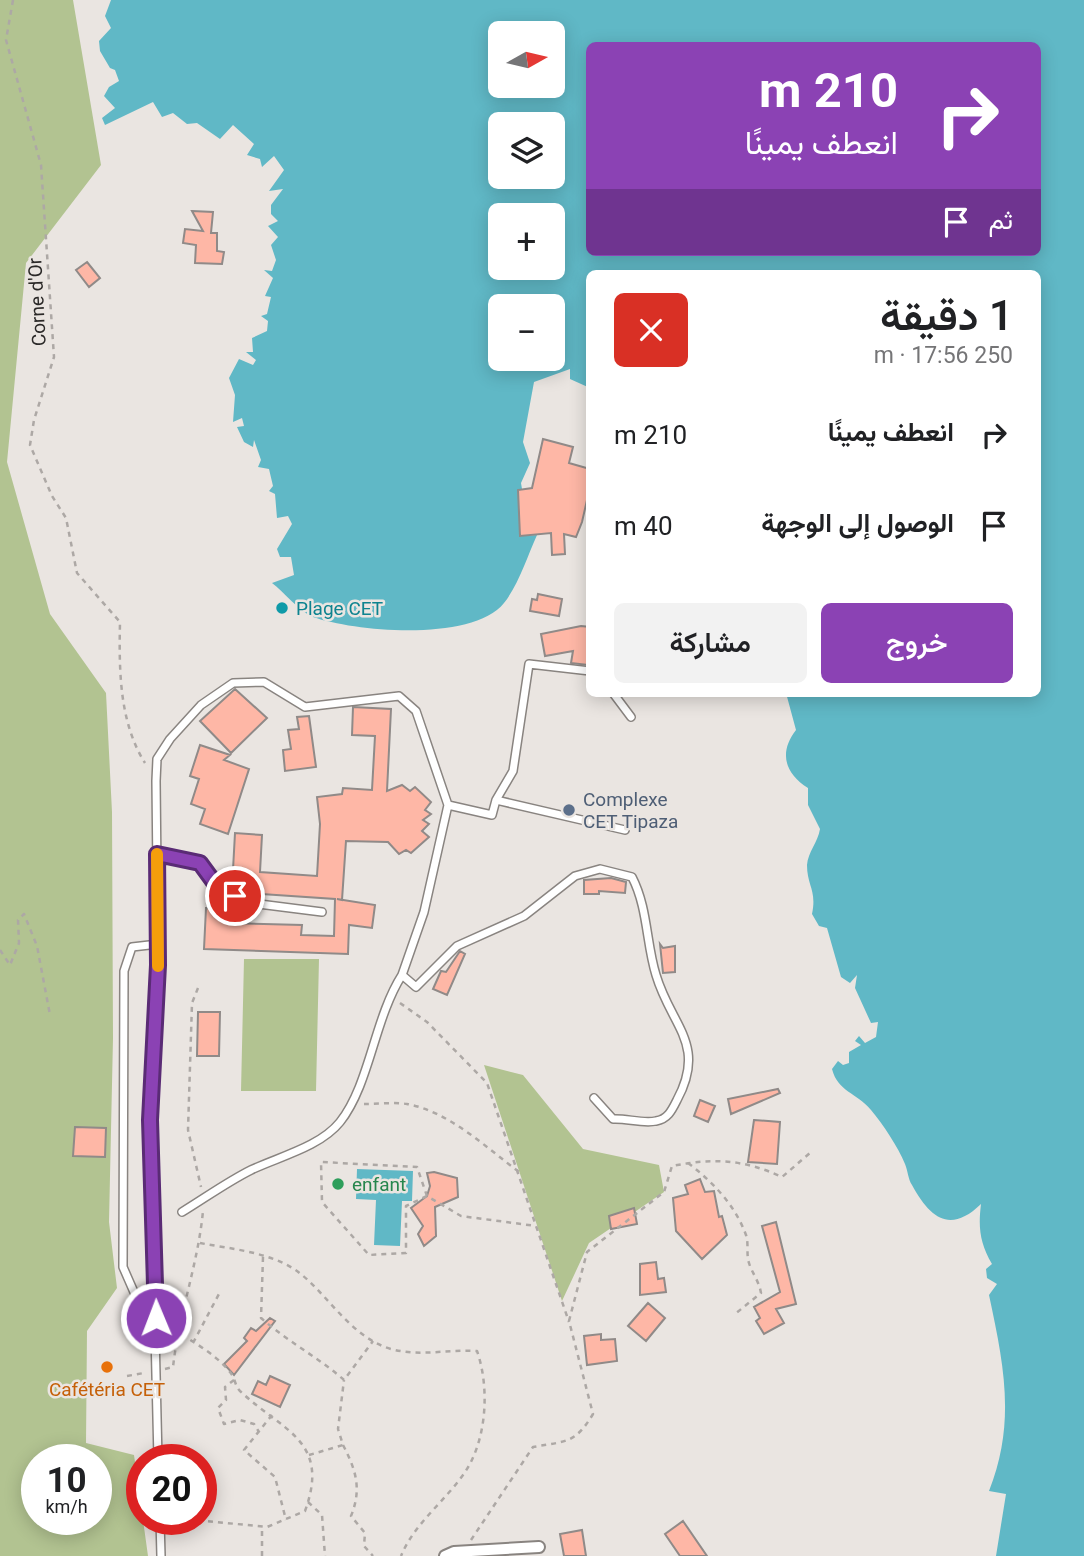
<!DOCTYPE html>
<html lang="ar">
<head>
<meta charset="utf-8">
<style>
	:root { --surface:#fff; --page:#f2f2f2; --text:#202124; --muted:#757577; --accent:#8b42b4 }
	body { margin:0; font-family:Roboto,Vazirmatn,sans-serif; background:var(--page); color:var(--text); direction:rtl; height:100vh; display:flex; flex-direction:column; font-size:26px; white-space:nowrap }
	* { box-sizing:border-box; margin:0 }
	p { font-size:23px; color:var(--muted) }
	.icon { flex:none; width:38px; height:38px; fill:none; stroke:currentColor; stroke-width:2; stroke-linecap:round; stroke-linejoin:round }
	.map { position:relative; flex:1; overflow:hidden; direction:ltr }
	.sheet { position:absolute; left:586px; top:270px; width:455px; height:427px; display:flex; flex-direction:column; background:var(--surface); border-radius:10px; box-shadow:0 4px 18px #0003; direction:rtl }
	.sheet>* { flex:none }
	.guide { position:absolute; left:586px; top:42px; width:455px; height:214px; border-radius:10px; box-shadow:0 4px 18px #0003; direction:rtl; background:#8b42b4; color:#fff; overflow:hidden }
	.needle { width:46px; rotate:82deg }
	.controls { position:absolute; left:488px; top:21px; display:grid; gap:14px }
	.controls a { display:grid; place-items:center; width:77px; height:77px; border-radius:10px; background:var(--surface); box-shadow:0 4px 18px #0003; font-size:35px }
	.speed { position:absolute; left:21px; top:1444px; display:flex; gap:14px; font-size:35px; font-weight:700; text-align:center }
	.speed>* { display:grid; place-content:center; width:91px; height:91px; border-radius:50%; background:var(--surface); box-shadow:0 4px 18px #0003; line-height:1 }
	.speed small { font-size:18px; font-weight:400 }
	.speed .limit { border:10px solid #d22; background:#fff; color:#111 }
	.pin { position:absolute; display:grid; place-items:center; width:60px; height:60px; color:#fff; margin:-30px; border:4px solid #fff; border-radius:50%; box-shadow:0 2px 7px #0007 }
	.me { position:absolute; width:77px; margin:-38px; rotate:359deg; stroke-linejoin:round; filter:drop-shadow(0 0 5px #0008) }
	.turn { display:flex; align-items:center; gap:24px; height:147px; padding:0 28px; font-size:32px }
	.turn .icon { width:91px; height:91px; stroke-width:2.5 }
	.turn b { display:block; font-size:49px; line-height:60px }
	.then { display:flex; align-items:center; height:66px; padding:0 28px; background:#0003; gap:14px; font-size:26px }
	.round { display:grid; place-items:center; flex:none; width:74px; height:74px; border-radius:10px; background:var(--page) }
	.headline { display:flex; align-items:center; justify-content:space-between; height:119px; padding:0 28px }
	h1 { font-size:42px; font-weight:600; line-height:52px }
	.cta { display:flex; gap:14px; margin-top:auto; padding:14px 28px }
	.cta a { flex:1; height:80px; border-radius:10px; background:var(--accent); color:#fff; font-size:28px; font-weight:600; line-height:80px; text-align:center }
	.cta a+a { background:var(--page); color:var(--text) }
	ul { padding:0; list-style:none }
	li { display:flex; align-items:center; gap:21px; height:91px; padding:0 28px }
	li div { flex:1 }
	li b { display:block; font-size:26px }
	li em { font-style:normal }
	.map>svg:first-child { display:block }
	.green { fill:#b2c391; fill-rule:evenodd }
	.water { fill:#60b8c6; fill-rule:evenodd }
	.building { fill:#feb7a6; stroke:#908a88; stroke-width:2 }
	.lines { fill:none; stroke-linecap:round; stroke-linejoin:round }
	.service-casing { stroke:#898480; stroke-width:10 }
	.pedestrian-casing { stroke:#898480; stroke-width:14 }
	.path { stroke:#ada8a5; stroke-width:2.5; stroke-dasharray:5 5; stroke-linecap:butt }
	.service { stroke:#fff; stroke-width:7 }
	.pedestrian { stroke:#fff; stroke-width:10 }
	.route-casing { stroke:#5a2b75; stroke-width:18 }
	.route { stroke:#8b42b4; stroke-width:12 }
	.slow { stroke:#f59e0b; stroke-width:12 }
	.culture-dot { fill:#0f9aa8; stroke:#eae5e1; stroke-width:2.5 }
	.service-dot { fill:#5c6f8a; stroke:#eae5e1; stroke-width:2.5 }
	.leisure-dot { fill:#2e9e5b; stroke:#eae5e1; stroke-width:2.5 }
	.food-dot { fill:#e8710a; stroke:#eae5e1; stroke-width:2.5 }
	.labels { text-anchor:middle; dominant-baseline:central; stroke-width:5; stroke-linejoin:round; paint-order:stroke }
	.street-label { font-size:19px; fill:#2b2928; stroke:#eae5e1 }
	.culture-label { font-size:19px; fill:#0d838f; stroke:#eae5e1; text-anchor:start }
	.service-label { font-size:19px; fill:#4e5e75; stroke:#eae5e1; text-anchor:start }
	.leisure-label { font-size:19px; fill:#27864d; stroke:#eae5e1; text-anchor:start }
	.food-label { font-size:19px; fill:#c56008; stroke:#eae5e1 }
</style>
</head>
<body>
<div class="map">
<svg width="1084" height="1556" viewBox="0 0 1084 1556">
	<rect width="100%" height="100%" fill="#eae5e1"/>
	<!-- green -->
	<path class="green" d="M0,0h73l28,165 -75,98 -19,199 43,152 56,79 6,119 1,226 -4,184 8,66 -30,43 -1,112 48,12 14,101h-148zM37,1460h59v59h-59z
		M244,959h75l-3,132h-75z
		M484,1065l39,10 60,74 76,16 5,27 -75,51 -27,58z"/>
	<!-- water -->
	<path class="water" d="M111,0h973v1556h-88l10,-62 -17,-3c27,-68 15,-126 0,-196l8,-11 -10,-6 -1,-9 6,-5c-12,-21 -14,-36 -11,-60 -30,29 -50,16 -69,-19 -4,-6 -4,-14 -7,-21 -7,-17 -22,-40 -34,-54 -15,-18 -33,-18 -39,-41l6,-8 5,4 6,-2v-11l12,-7 -6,-4 4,-5 6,7 11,-6 2,-15 -7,1 -16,-35 2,-13 -7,8 -9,-6 -14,-49 -8,-2 -7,-12c5,-24 -5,-28 -5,-49 1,-13 11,-23 13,-36l-12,-24v-17c-24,-15 -29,-36 -12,-58l-10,-37h252v-420h-448v115l-20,-9v-10l-36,13 -11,60 7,21 -9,20 4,24 -6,11 3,18 15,-1c-10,22 -18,49 -33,68 -31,39 -148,29 -191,14 -14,-6 -29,-25 -41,-34l22,-8 -3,-18h-11l-3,-8 15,-25 -4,-8 -11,2 -2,-24 -6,-3 4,-5 -4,-17 -11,-2 3,-7 -7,-20 -1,7 -9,-5 -7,-15 7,-1 -2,-8 -9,4 2,-27 -6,-17 10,-19 14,6 3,-5 -10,-8h7l-1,-14 15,-7 1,-10 -7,-5 6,-2 4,-17 -6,-1 8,-18 -9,-8 8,1 4,-11 -5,-15 7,-8 -10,-11 10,-5 -7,-7v-9l12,-16 -14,2 15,-21 -10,-14 -12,11 -2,-8 -13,-4 7,-11 -21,-19 -13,14 -23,-16 -10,1 -14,-11 -11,4 -9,-15 -48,23 -3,-7 13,-10 -11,-12 5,-9 10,-6 -4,-11 -5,-2 -10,-17 -1,-10 12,-13 -6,-12zM500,33h53v53h-53zM590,46h448v206h-448zM500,124h53v53h-53zM500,215h53v53h-53zM500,306h53v53h-53z
		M357,1169l56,2 -1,30h-10l-2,45 -26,-1 2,-45 -20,-1z"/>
	<!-- building -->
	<path class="building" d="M192,211l21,1 -2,21h6v18l7,1 -2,12 -27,-1 1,-18 -13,-2 2,-14 18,2z
		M87,262l13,16 -11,9 -13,-17z
		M543,439l30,8 -4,16 21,6v18l-8,35 -6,15 -12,-3 1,20 -13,1 -1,-22 -31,3 -2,-46 14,-2z
		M538,594l24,5 -3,17 -29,-5 2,-12 5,1z
		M581,626l9,1 -2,38 -17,-2 2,-12 -28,5 -4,-22z
		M235,689l32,29 -36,35 -31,-32z
		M353,707l38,2 -4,82 15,-6 8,6 5,-4 16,15 -6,8 6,4 -8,6 6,4 -7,7 7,6 -18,16 -5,-3 -7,4 -11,-12 -42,-1 -4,59 -5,-1 38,6 -3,23 -23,-3 -1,29 -144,-5 2,-41 22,1v14l74,2 -1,10 33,1 1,-37 -90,-6 -13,-5 3,-55 27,2 -2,37 57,4 3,-52 -3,-27 25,-3 1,-6 29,2 3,-54 -23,-1z
		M309,716l7,51 -31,4 -2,-21 8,-1 -3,-19 11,-1 -2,-12z
		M200,745l30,10 -6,5 25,9 -21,65 -28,-10 5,-15 -14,-5 8,-25 -9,-3z
		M611,878l15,4 -1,11 -26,-2v3h-15v-14z
		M660,944l3,4 12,-2v26l-12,1z
		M460,951l5,3 -18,41 -14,-6 8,-18 5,1z
		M198,1012h22l-1,44h-22z
		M778,1089l2,4 -49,21 -3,-15z
		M700,1100l15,6 -7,16 -14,-6z
		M754,1120l26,2 -3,42 -29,-2z
		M75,1127l31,1 -1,29 -32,-1z
		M434,1172l23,6 1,19 -23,10 1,29 -12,10 -6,-12 5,-8 -12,-18 16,-12 3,-10 -3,-13z
		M700,1179l5,13 9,-1 5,26 3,-1 5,19 -25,24 -26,-28 -3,-33 15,-4 -3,-9z
		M634,1208l3,16 -26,5 -2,-13z
		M776,1222l20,82 -20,5 8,14 -20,11 -8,-13 4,-3 -6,-11 26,-15 -18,-66z
		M656,1262l2,17 6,-1 2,14 -26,3v-31z
		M648,1303l17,15 -19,23 -18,-15z
		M270,1318l5,3 -41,54 -10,-11 23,-23 -3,-3 7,-10 5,3z
		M601,1334v6l14,-1 2,22 -30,4 -3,-29z
		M270,1376l20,9 -10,22 -28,-13 6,-13 8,4z
		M683,1521l24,35h-27l-15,-22z
		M582,1530l4,26h-22l-4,-22z"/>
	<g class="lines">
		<!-- service casing -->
		<g class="service-casing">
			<path id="service" d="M613,693l18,24
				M496,800l17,-29 16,-107 61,7
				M448,805l-24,107 -22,63 14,12 41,-41 67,-30 51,-40 25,-7 32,8c16,31 14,66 24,98 15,51 51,69 21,125 -5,10 -9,19 -21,21 -13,3 -30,-3 -43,-2l-19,-21
				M157,854l43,9 19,26 32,14 71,9
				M182,1212c23,-14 45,-30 69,-42 27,-13 69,-23 89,-48 30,-38 34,-103 62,-147
				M155,1340l-32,-73 1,-296 8,-24 26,-3
				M158,1460l-8,-340 8,-155 -2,-184 1,-22 13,-20 31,-34 32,-22 31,-1 41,25 94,-11 17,15 32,94 44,10 4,-15 129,30
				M160,1519l1,37"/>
		</g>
		<!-- pedestrian casing -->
		<g class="pedestrian-casing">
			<path id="pedestrian" d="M445,1556l9,-4 85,-5"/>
		</g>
		<!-- path -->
		<path class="path" d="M13,0l-7,40 35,125 13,192 -20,63 -4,25 22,51 14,22 11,55 43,49c-1,47 -1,100 25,141
			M0,950l10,15 9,-22 -1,-23 6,-6 13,32 13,69
			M198,988l-6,15 -4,127 13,57
			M400,1003l27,19 60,61 82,239
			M364,1104c14,0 30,-2 43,0 41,7 80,44 112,68
			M688,1163c25,19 47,42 58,72 3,9 0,19 3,28 3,10 10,18 12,30l-26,21
			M427,1196l-21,10v47l-37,2 -47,-53 -1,-40 96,5 10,29 34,20 75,10
			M200,1243c31,6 70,9 97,28 31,23 53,66 94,78 29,8 57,0 86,2 13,37 10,91 -14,124 -19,27 -49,49 -62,81
			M263,1257l-2,61c27,24 57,39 83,62l29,-39
			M165,1324c21,14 49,28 65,48 5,6 5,14 10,19 42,40 91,49 65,120l-38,16 -81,-8
			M193,1343l27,-51
			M165,1369l8,-2c6,-53 25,-103 30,-156
			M127,1376l17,-3
			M234,1380l-9,7 1,13 -8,8 6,16 16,-4 14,4 5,8
			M272,1415l-28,35 31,27 11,43
			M343,1445c13,25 19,44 8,71l14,17 -1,13 9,10
			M309,1455l34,-10 -5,-16 6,-49
			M308,1502l14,13 3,41
			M471,1540l62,-93c33,-6 42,-3 60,-33l-24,-93 18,-69 77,-60 8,-26c41,-8 71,-7 110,11l28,-24
			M262,1556v-29"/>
		<!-- service -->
		<use href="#service" class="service"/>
		<!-- pedestrian -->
		<use href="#pedestrian" class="pedestrian"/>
	</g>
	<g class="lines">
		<!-- route casing -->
		<g class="route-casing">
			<path id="route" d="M156,1318l-6,-198 8,-155 -1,-111 43,9 19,26 16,7"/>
		</g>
		<!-- route -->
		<use href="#route" class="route"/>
		<!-- slow -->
		<path class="slow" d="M157,854l1,112"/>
	</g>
	<!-- markers -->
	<circle class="culture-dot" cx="282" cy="608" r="7"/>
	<circle class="service-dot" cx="569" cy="810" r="7"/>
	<circle class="leisure-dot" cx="338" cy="1184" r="7"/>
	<circle class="food-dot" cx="107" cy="1367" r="7"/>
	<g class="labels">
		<!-- street labels -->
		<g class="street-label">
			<text transform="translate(37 302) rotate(-93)">Corne d'Or</text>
		</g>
		<!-- culture labels -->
		<g class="culture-label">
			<text x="296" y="608">Plage CET</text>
		</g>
		<!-- service labels -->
		<g class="service-label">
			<text x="583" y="799">Complexe<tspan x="583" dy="22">CET Tipaza</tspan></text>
		</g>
		<!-- leisure labels -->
		<g class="leisure-label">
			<text x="352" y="1184">enfant</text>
		</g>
		<!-- food labels -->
		<g class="food-label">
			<text x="107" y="1389">Cafétéria CET</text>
		</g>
	</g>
</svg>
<div class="controls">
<a><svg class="needle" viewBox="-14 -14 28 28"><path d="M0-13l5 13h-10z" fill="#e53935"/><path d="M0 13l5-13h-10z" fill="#757577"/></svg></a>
<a><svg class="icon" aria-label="layers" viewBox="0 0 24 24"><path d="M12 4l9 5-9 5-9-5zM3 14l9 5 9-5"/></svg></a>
<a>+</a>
<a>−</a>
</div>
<div class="speed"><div>10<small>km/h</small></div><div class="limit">20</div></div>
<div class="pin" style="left:235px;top:896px;background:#d93025"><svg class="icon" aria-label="arrive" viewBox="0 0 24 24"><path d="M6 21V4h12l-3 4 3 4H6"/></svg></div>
<svg class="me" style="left:156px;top:1318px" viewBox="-20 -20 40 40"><circle r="17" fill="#8b42b4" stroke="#fff" stroke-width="3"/><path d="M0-11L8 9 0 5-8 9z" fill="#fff"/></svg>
<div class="guide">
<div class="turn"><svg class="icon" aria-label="right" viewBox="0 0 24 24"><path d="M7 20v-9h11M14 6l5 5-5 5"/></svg><div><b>210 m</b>انعطف يمينًا</div></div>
<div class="then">ثم<svg class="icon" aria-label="arrive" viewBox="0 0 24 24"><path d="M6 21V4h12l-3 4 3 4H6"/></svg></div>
</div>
<section class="sheet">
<div class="headline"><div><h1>1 دقيقة</h1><p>250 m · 17:56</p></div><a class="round" style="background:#d93025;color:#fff"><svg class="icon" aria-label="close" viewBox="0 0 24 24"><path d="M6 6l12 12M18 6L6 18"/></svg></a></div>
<ul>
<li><svg class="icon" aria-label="right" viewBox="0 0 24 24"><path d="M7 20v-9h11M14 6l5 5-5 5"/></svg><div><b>انعطف يمينًا</b></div><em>210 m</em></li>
<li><svg class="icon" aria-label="arrive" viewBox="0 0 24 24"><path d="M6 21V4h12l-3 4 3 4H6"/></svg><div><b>الوصول إلى الوجهة</b></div><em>40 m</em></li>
</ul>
<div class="cta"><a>خروج</a><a>مشاركة</a></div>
</section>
</div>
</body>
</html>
